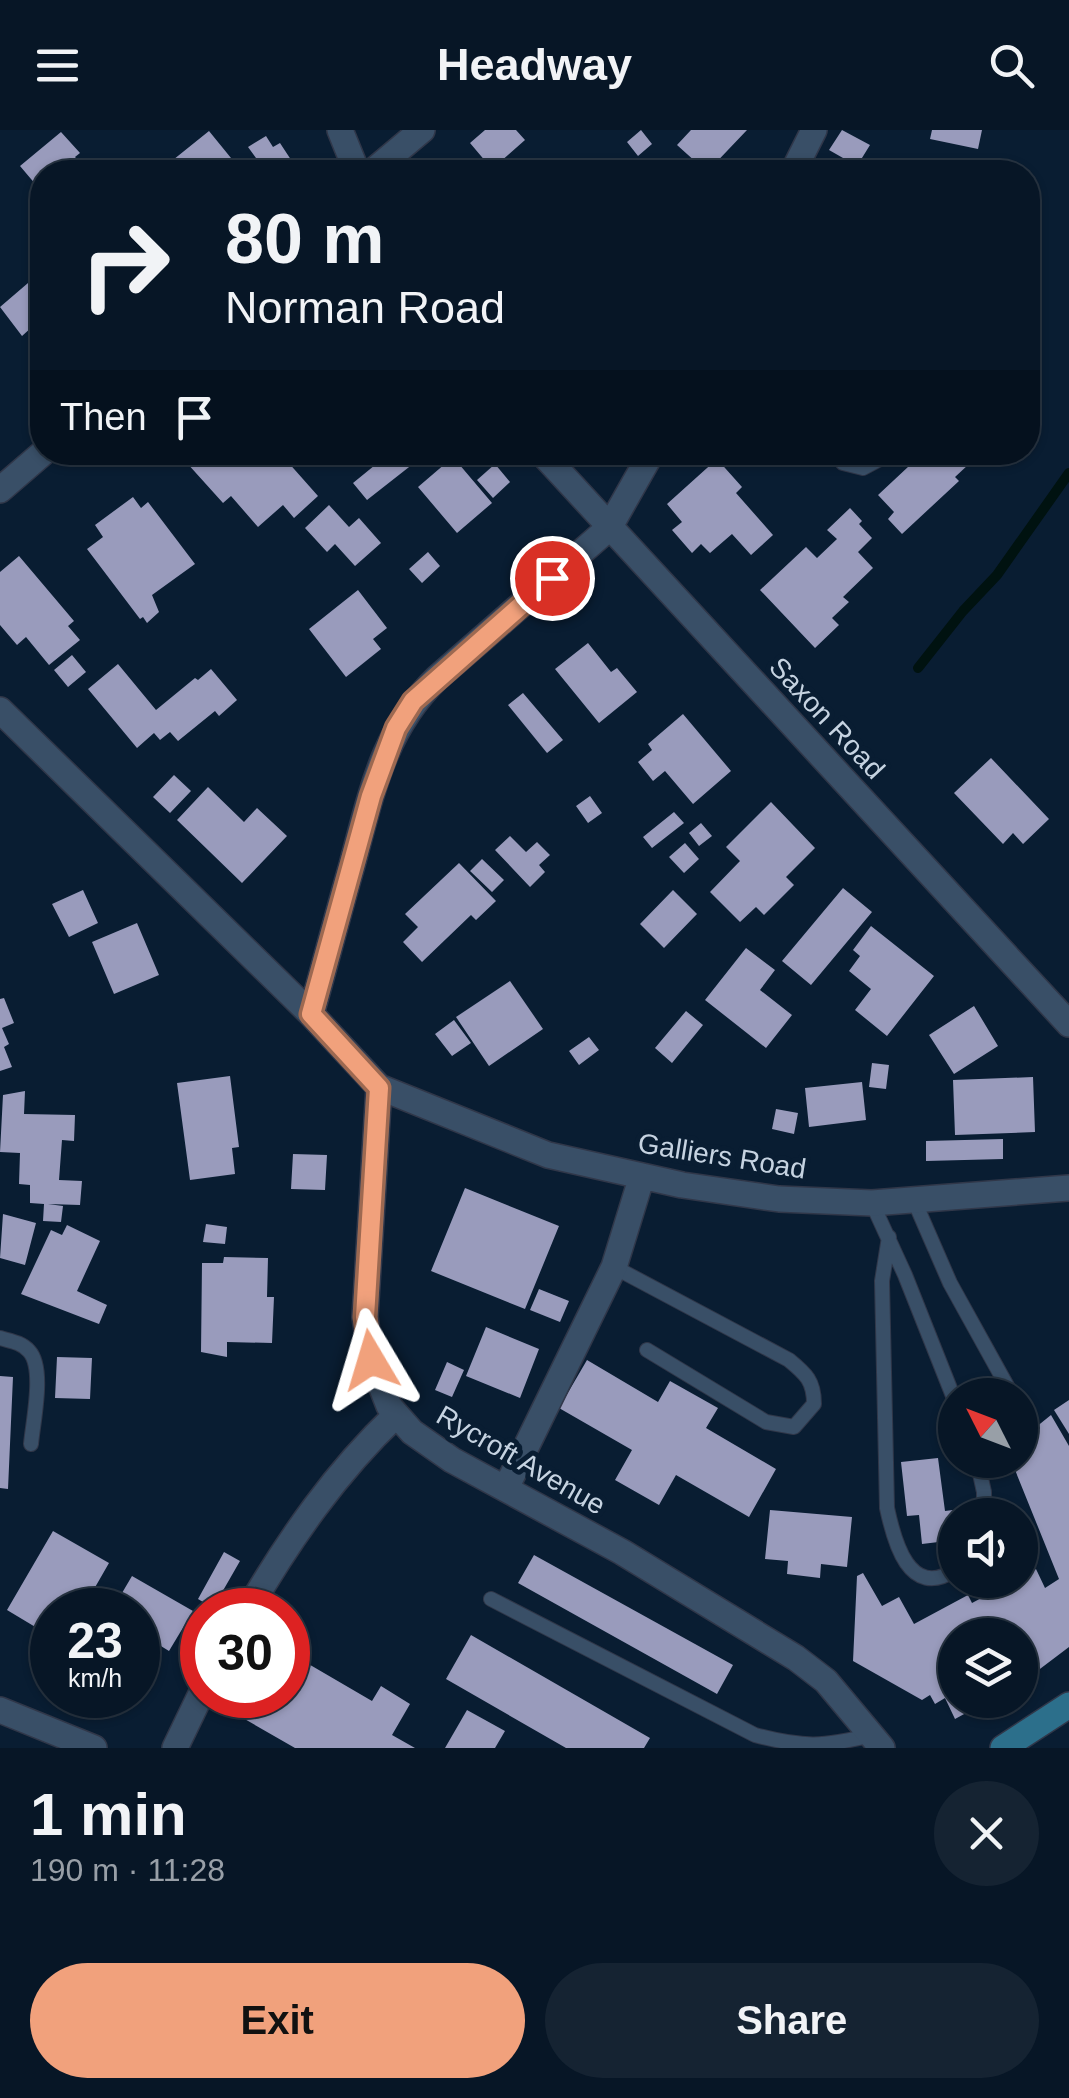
<!DOCTYPE html>
<html lang="en">
<head>
<meta charset="utf-8">
<style>
	:root { --surface:#071626; --page:#152332; --text:#f1f3f6; --muted:#989fa7; --line:#283543; --accent:#f1a17c }
	body { margin:0; font-family:Helvetica,sans-serif; background:var(--page); color:var(--text); height:100vh; display:flex; flex-direction:column; font-size:38px; white-space:nowrap }
	* { box-sizing:border-box; margin:0 }
	p { font-size:32px; color:var(--muted) }
	.icon { flex:none; width:55px; height:55px; fill:none; stroke:currentColor; stroke-width:2; stroke-linecap:round; stroke-linejoin:round }
	.map { position:relative; height:1618px; overflow:hidden }
	.details { display:flex; flex-direction:column; background:var(--surface); flex:1 }
	.details>* { flex:none }
	.guide { position:absolute; left:30px; top:30px; width:1010px; height:305px; border-radius:40px; box-shadow:0 2px 8px #0004,0 0 0 2px var(--line); background:#071626; color:var(--text); overflow:hidden }
	.needle { width:65px; rotate:312deg }
	.controls { position:absolute; left:938px; top:1248px; display:grid; gap:20px }
	.controls a { display:grid; place-items:center; width:100px; height:100px; border-radius:50%; background:var(--surface); box-shadow:0 2px 8px #0004,0 0 0 2px var(--line); font-size:50px }
	.speed { position:absolute; left:30px; top:1458px; display:flex; gap:20px; font-size:50px; font-weight:700; text-align:center }
	.speed>* { display:grid; place-content:center; width:130px; height:130px; border-radius:50%; background:var(--surface); box-shadow:0 2px 8px #0004,0 0 0 2px var(--line); line-height:1 }
	.speed small { font-size:25px; font-weight:400 }
	.speed .limit { border:15px solid #d22; background:#fff; color:#111 }
	.pin { position:absolute; display:grid; place-items:center; width:85px; height:85px; color:#fff; margin:-42px; border:5px solid #fff; border-radius:50%; box-shadow:0 2px 10px #0007 }
	.me { position:absolute; width:110px; margin:-55px; rotate:353deg; stroke-linejoin:round; filter:drop-shadow(0 0 8px #0008) }
	.turn { display:flex; align-items:center; gap:35px; height:210px; padding:0 30px; font-size:45px }
	.turn .icon { width:130px; height:130px; stroke-width:2.5 }
	.turn b { display:block; font-size:70px; line-height:85px }
	.then { display:flex; align-items:center; height:95px; padding:0 30px; background:#0003; gap:20px; font-size:38px }
	.round { display:grid; place-items:center; flex:none; width:105px; height:105px; border-radius:52px; background:var(--page) }
	.head { display:flex; align-items:center; justify-content:space-between; height:170px; padding:0 30px }
	h1 { font-size:60px; font-weight:700; line-height:75px }
	.button { display:flex; gap:20px; margin-top:auto; padding:20px 30px }
	.button a { flex:1; height:115px; border-radius:60px; background:var(--accent); color:#111; font-size:40px; font-weight:700; line-height:115px; text-align:center }
	.button a+a { background:var(--page); color:var(--text) }
	header { display:flex; justify-content:space-between; align-items:center; height:130px; padding:0 30px; background:var(--surface); font-size:45px; font-weight:700 }
	.map>svg:first-child { display:block }
	.lines { fill:none; stroke-linecap:round; stroke-linejoin:round }
	.stream { stroke:#001210; stroke-width:10 }
	.building { fill:#999bbc }
	.service-casing { stroke:#303749; stroke-width:16 }
	.minor-casing { stroke:#303749; stroke-width:28 }
	.secondary-casing { stroke:#303749; stroke-width:28 }
	.service { stroke:#394f67; stroke-width:14 }
	.minor { stroke:#394f67; stroke-width:25 }
	.secondary { stroke:#2c6f8b; stroke-width:25 }
	.route-casing { stroke:#9d6951; stroke-width:25 }
	.route { stroke:#f1a17c; stroke-width:18 }
	.labels { text-anchor:middle; dominant-baseline:central; stroke-width:10; stroke-linejoin:round; paint-order:stroke }
	.street-label { font-size:28px; fill:#c6d3e1; stroke:#091d32 }
</style>
</head>
<body>
<header><svg class="icon" aria-label="menu" viewBox="0 0 24 24"><path d="M4 6h16M4 12h16M4 18h16"/></svg>Headway<svg class="icon" aria-label="search" viewBox="0 0 24 24"><circle cx="10" cy="10" r="6"/><path d="M15 15l6 6"/></svg></header>
<div class="map">
<svg width="1069" height="1618" viewBox="0 0 1069 1618">
	<rect width="100%" height="100%" fill="#091d32"/>
	<g class="lines">
		<!-- stream -->
		<path class="stream" d="M918,538l45,-57 34,-36 72,-102"/>
	</g>
	<!-- building -->
	<path class="building" d="M485,0h31l9,10 -33,29 -22,-26z
		M641,0l11,14 -14,12 -11,-14z
		M691,0h56l-40,42 -30,-27z
		M842,0l28,15 -13,21 -28,-16z
		M932,0h50l-4,19 -48,-10z
		M209,1l22,27 -18,14h-55z
		M61,2l19,21 -5,4 13,15h-46v20l-22,-26z
		M266,6l7,11 7,-4 19,29h-66l23,-14 -8,-11z
		M42,141v47l-20,18 -22,-29z
		M177,322h102l39,44 -24,22 -11,-13 -25,22 -27,-31 -8,7z
		M391,322h21l6,8 -51,40 -14,-17z
		M924,322h58l-27,25 4,4 -57,53 -14,-15 6,-7 -16,-17z
		M453,327l39,46 -35,30 -39,-46z
		M717,329l25,28 -6,6 37,42 -22,20 -19,-21 -22,19 -9,-9 -9,9 -20,-23 10,-8 -15,-18z
		M495,334l15,18 -17,16 -16,-18z
		M133,367l8,11 7,-6 47,62 -43,31 7,17 -12,11 -4,-6 -3,2 -53,-70 16,-12 -8,-12z
		M329,375l20,22 10,-9 22,25 -26,23 -20,-22 -8,8 -22,-24z
		M850,378l12,13 -3,3 13,14 -14,14 15,16 -30,29 6,5 -17,16 7,7 -24,23 -55,-58 46,-43 11,11 20,-19 -10,-9z
		M428,422l12,14 -18,17 -13,-14z
		M19,426l55,65 -6,5 12,14 -31,25 -23,-28 -9,8 -17,-20v-53z
		M358,460l29,38 -14,11 8,10 -35,28 -37,-48z
		M588,513l23,29 6,-4 20,24 -38,31 -44,-54z
		M72,525l14,17 -18,15 -14,-17z
		M118,534l38,46 39,-32 3,2 13,-11 26,31 -18,16 -4,-5 -37,30 -8,-9 -10,8 -6,-7 -17,15 -49,-59z
		M523,563l40,47 -16,13 -39,-48z
		M683,584l48,57 -38,33 -28,-33 -12,10 -15,-19 14,-12 -4,-6z
		M991,628l58,61 -26,25 -10,-11 -10,11 -49,-51z
		M174,645l17,16 -21,22 -17,-16z
		M208,657l36,35 13,-14 30,28 -45,47 -65,-63z
		M590,666l12,17 -14,10 -12,-17z
		M771,672l44,46 -29,29 8,8 -30,30 -8,-8 -16,15 -30,-30 30,-31 -14,-14z
		M674,682l10,11 -32,25 -9,-11z
		M701,693l11,13 -13,10 -10,-13z
		M510,706l16,16 11,-10 13,13 -11,10 6,7 -15,15 -35,-37z
		M685,713l14,16 -15,14 -15,-16z
		M482,729l22,21 -12,12 -22,-21z
		M459,733l37,38 -20,19 -5,-5 -49,47 -19,-20 15,-15 -13,-13z
		M843,758l29,24 -61,73 -29,-24z
		M83,760l15,33 -29,14 -17,-33z
		M673,760l24,24 -33,34 -24,-24z
		M137,793l22,52 -45,19 -22,-52z
		M871,796l63,50 -47,60 -32,-26 16,-21 -22,-18 11,-15 -7,-6z
		M746,818l29,22 -15,20 32,25 -26,33 -61,-48z
		M510,851l33,48 -54,37 -33,-49z
		M4,868l10,25 -12,5 7,16 -5,3 8,20 -12,4v-72z
		M974,876l24,40 -44,28 -25,-39z
		M686,881l17,14 -31,38 -17,-15z
		M454,890l17,23 -19,13 -17,-22z
		M589,907l10,13 -20,15 -10,-14z
		M872,933l17,2 -3,24 -17,-2z
		M230,946l9,71 -7,1 3,26 -45,6 -13,-97z
		M1033,947l2,55 -80,3 -2,-55z
		M862,952l4,38 -57,7 -4,-39z
		M25,961l-1,23 51,1 -1,26 -12,-1 -3,40 23,1 -2,24 -32,-1 15,2 -2,16 -18,-1 1,-17 -14,-1v-18l-11,-1 1,-31 -20,-1 3,-57z
		M776,979l22,4 -4,21 -22,-5z
		M1003,1009v20l-77,2v-20z
		M293,1024l34,1 -2,35 -34,-1z
		M465,1058l94,38 -34,83 -94,-38z
		M3,1084l33,9 -11,42 -25,-7z
		M206,1094l21,3 -2,17 -22,-2z
		M67,1095l33,16 -23,50 30,14 -8,19 -78,-30 30,-64 11,5z
		M224,1127l44,1 -1,39h7l-2,46 -45,-1v15l-26,-5 1,-89h21z
		M539,1159l30,12 -9,21 -30,-12z
		M486,1197l53,22 -19,49 -54,-22z
		M57,1227l35,1 -2,41 -35,-1z
		M587,1230l71,42 12,-21 48,27 -12,20 70,41 -27,48 -73,-42 -17,30 -44,-25 17,-30 -73,-42z
		M447,1232l17,8 -12,27 -17,-7z
		M0,1246l13,1 -5,112 -8,-1z
		M1069,1270v34l-15,-24z
		M1051,1285l18,31v201l-49,37v-49h-65v65h35l-35,19 -10,-21 -10,6 -5,-9 -8,5 -69,-39 4,-85 6,-3 19,33 17,-9 15,27 54,-29 4,8 64,-34 9,19 14,-9 -48,-119h9v-20z
		M938,1328l7,53 8,-1 2,30 -33,4 -3,-29 -12,1 -6,-54z
		M770,1380l82,7 -5,50 -26,-3 -1,14 -33,-4 1,-13 -23,-2z
		M53,1401l56,32 -27,47h-30v27l-45,-27z
		M224,1422l16,9 -27,47 -15,-9z
		M534,1425l199,110 -16,29 -199,-111z
		M132,1446l61,35 -24,40 -18,-11 -6,9 -7,-4v-35h-26z
		M471,1505l179,103 -6,10h-78l-120,-69z
		M288,1522l84,49 9,-15 29,18 -18,31 23,13h-120l-80,-46 4,-7h69z
		M467,1580l38,21 -10,17h-50z"/>
	<g class="lines">
		<!-- service casing -->
		<g class="service-casing">
			<path id="service" d="M833,322l10,11 20,5 30,-16
				M913,1068l37,85 62,112
				M872,1073l33,72 50,126
				M889,1107l-7,44 5,227c7,33 22,92 68,62
				M614,1137l175,93c17,14 25,21 25,44l-20,23 -28,-5 -119,-72
				M0,1208c10,3 21,4 29,13 16,17 4,70 2,93
				M977,1330l7,32v23
				M491,1469l264,136c49,13 68,12 117,0"/>
		</g>
		<!-- minor casing -->
		<g class="minor-casing">
			<path id="minor" d="M340,0l17,42
				M372,42l50,-42
				M793,42l21,-42
				M541,322l528,572
				M0,360l44,-38
				M0,580l311,304 68,73 -14,230 6,43 18,46 23,26 40,28 170,92 174,106 30,23 56,67
				M311,884c14,-50 27,-100 41,-149 19,-70 31,-135 85,-187l172,-150 43,-76
				M379,957l169,68 134,30 97,14 93,4 197,-15
				M506,1358l108,-221 28,-91
				M248,1480c42,-72 88,-138 148,-195
				M0,1580l94,38
				M175,1618l27,-56"/>
		</g>
		<!-- secondary casing -->
		<g class="secondary-casing">
			<path id="secondary" d="M1003,1618l66,-43"/>
		</g>
		<!-- service -->
		<use href="#service" class="service"/>
		<!-- minor -->
		<use href="#minor" class="minor"/>
		<!-- secondary -->
		<use href="#secondary" class="secondary"/>
	</g>
	<g class="lines">
		<!-- route casing -->
		<g class="route-casing">
			<path id="route" d="M371,1230l-6,-43 14,-229 -68,-74 60,-218 25,-68 17,-27 139,-123"/>
		</g>
		<!-- route -->
		<use href="#route" class="route"/>
	</g>
	<g class="labels">
		<!-- street labels -->
		<g class="street-label">
			<text transform="translate(827 588) rotate(47)">Saxon Road</text>
			<text transform="translate(722 1026) rotate(9)">Galliers Road</text>
			<text transform="translate(521 1330) rotate(30)">Rycroft Avenue</text>
		</g>
	</g>
</svg>
<div class="controls">
<a><svg class="needle" viewBox="-14 -14 28 28"><path d="M0-13l5 13h-10z" fill="#e53935"/><path d="M0 13l5-13h-10z" fill="#989fa7"/></svg></a>
<a><svg class="icon" aria-label="sound" viewBox="0 0 24 24"><path d="M4 9h4l5-4v14l-5-4H4zM17 9q2 3 0 6"/></svg></a>
<a><svg class="icon" aria-label="layers" viewBox="0 0 24 24"><path d="M12 4l9 5-9 5-9-5zM3 14l9 5 9-5"/></svg></a>
</div>
<div class="speed"><div>23<small>km/h</small></div><div class="limit">30</div></div>
<div class="pin" style="left:552px;top:448px;background:#d93025"><svg class="icon" aria-label="arrive" viewBox="0 0 24 24"><path d="M6 21V4h12l-3 4 3 4H6"/></svg></div>
<svg class="me" style="left:371px;top:1230px" viewBox="-20 -20 40 40"><path d="M0-17L14 15 0 8-14 15z" fill="#f1a17c" stroke="#fff" stroke-width="4"/></svg>
<div class="guide">
<div class="turn"><svg class="icon" aria-label="right" viewBox="0 0 24 24"><path d="M7 20v-9h11M14 6l5 5-5 5"/></svg><div><b>80 m</b>Norman Road</div></div>
<div class="then">Then<svg class="icon" aria-label="arrive" viewBox="0 0 24 24"><path d="M6 21V4h12l-3 4 3 4H6"/></svg></div>
</div>
</div>
<section class="details">
<div class="head"><div><h1>1 min</h1><p>190 m · 11:28</p></div><a class="round"><svg class="icon" aria-label="close" viewBox="0 0 24 24"><path d="M6 6l12 12M18 6L6 18"/></svg></a></div>
<div class="button"><a>Exit</a><a>Share</a></div>
</section>
</body>
</html>
